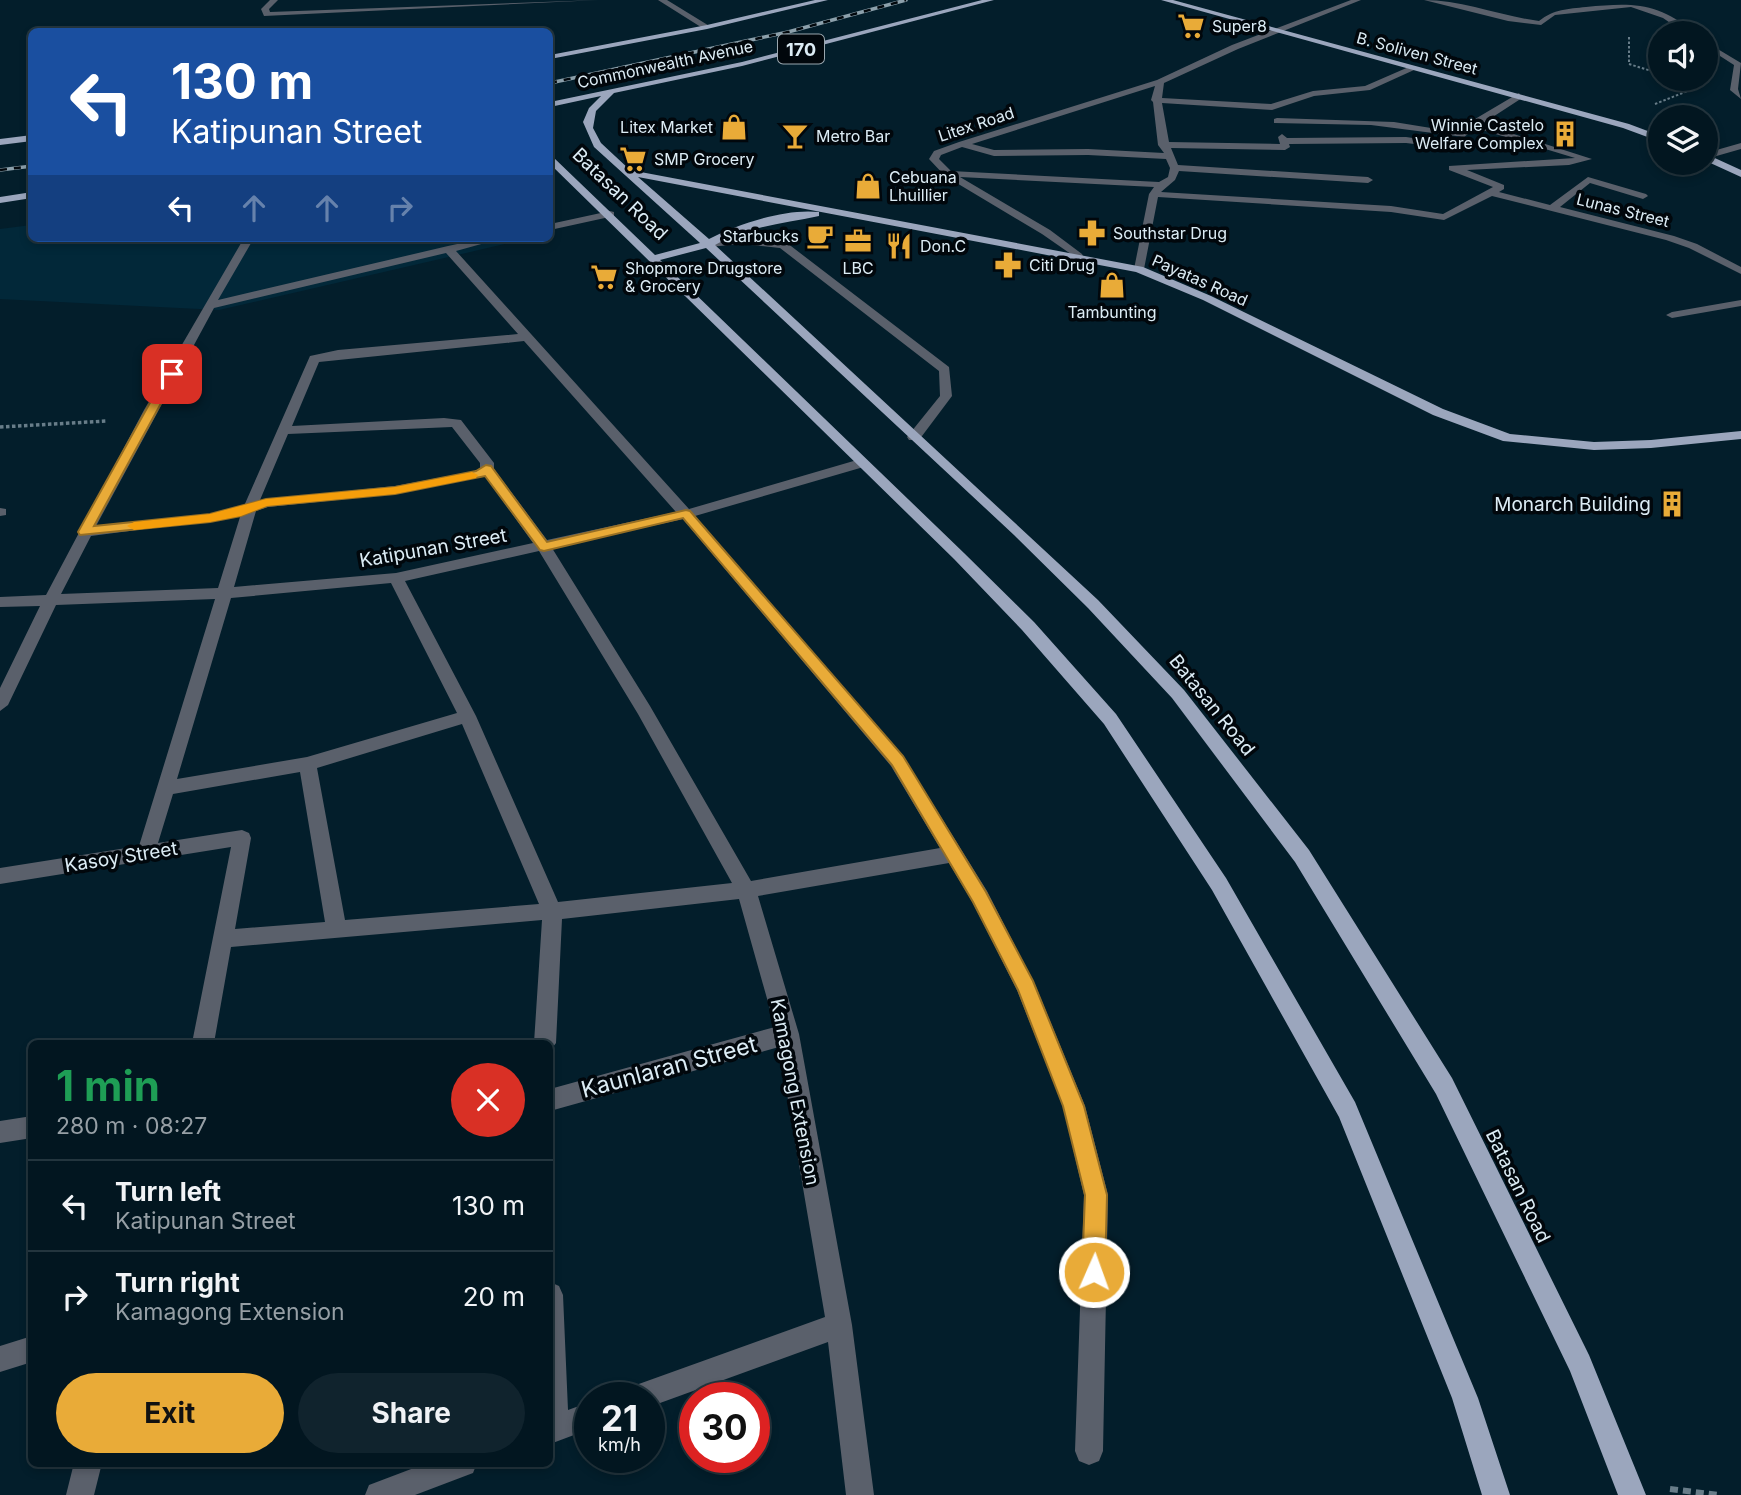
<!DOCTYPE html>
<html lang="en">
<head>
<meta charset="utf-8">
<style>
	:root { --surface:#021620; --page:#10232d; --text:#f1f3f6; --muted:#969fa5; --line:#23353e; --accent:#e9ab38 }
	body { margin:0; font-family:Inter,sans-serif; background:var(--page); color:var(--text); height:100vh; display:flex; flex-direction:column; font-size:26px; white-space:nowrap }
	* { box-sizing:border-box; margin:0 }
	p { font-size:23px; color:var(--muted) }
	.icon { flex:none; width:38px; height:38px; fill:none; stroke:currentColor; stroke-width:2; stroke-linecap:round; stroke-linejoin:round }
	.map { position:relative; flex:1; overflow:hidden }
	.side { position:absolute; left:28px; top:1040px; width:525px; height:427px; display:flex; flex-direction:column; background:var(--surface); border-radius:10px; box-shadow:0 4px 10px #0003,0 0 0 2px var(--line) }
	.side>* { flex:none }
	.banner { position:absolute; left:28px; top:28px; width:525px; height:214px; border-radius:10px; box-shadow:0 4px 10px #0003,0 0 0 2px var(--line); background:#1a4fa0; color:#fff; overflow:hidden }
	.buttons { position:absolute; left:1648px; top:21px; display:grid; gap:14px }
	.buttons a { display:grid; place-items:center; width:70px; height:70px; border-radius:50%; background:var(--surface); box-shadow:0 4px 10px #0003,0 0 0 2px var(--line); font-size:35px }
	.speed { position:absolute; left:574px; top:1382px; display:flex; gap:14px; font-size:35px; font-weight:700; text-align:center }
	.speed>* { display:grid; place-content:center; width:91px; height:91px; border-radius:50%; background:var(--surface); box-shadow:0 4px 10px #0003,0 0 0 2px var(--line); line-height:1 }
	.speed small { font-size:18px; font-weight:400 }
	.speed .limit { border:10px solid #d22; background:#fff; color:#111 }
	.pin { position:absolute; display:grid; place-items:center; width:60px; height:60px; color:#fff; margin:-30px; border-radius:14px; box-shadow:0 4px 10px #0006 }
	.me { position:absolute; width:77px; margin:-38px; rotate:2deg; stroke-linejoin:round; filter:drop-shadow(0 0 5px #0008) }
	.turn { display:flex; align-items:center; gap:24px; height:147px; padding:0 28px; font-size:32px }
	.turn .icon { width:91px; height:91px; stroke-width:2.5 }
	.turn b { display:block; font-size:49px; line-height:60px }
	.lanes { display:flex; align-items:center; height:66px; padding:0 28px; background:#0003; justify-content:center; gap:35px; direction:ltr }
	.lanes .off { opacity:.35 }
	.round { display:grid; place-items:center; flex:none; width:74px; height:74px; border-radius:37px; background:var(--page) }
	.head { display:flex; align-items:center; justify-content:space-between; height:119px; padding:0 28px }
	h1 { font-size:42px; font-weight:700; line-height:52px; color:#1e9e55 }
	.cta { display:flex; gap:14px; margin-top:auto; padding:14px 28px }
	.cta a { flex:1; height:80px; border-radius:42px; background:var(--accent); color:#111; font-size:28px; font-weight:700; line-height:80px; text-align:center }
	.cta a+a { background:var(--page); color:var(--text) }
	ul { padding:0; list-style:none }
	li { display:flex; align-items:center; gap:21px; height:91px; padding:0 28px; border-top:2px solid var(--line) }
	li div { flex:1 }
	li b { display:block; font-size:26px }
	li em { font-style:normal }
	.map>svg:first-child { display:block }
	.built { fill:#022839 }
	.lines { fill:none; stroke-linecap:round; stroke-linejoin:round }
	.path-far2 { stroke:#687d89; stroke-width:2; stroke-dasharray:2.5 2; stroke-linecap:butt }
	.path-far1 { stroke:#687d89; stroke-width:3.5; stroke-dasharray:3.5 2.5; stroke-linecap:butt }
	.path { stroke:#687d89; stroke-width:6; stroke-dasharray:8 5; stroke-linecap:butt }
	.minor { fill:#5a606b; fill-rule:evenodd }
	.major { fill:#9ba6bd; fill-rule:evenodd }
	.rail-casing { stroke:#8ca0ab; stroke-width:3.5 }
	.rail { stroke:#01070c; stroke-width:2.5; stroke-dasharray:7; stroke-linecap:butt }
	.route { fill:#e9ab38; stroke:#976f24; stroke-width:2 }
	.slow { fill:#f59e0b }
	.labels { text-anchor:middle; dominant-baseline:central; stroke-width:7; stroke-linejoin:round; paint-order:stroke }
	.far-poi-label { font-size:16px; fill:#dcecf5; stroke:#01070c; text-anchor:start }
	.far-street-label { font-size:16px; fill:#dcecf5; stroke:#01070c }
	.shield { fill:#01070c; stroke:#9aa7af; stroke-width:2 }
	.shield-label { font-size:18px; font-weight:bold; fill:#dcecf5 }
	.street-label { font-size:19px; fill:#dcecf5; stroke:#01070c }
	.poi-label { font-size:19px; fill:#dcecf5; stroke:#01070c; text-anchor:end }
	.near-street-label { font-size:23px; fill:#dcecf5; stroke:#01070c }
</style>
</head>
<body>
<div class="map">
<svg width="1741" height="1495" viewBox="0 0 1741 1495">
	<rect width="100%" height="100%" fill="#031e2b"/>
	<!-- built -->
	<path class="built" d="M31,225l1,13h499l-312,72 -219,-11v-70z"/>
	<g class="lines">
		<!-- path-far2 -->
		<path class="path-far2" d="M1629,37v27l32,10
			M1677,79l22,6
			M1655,104l45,-18"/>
		<!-- path-far1 -->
		<path class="path-far1" d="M0,427l107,-6"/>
		<!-- path -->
		<path class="path" d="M1670,1489l49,6"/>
		<!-- minor -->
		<path class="minor" d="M270,0h8l-9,9 1,3 329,-12 -335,16 -3,-7z
			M658,0h9l44,27 -7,2z
			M1351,0h10l-123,49 -74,34 -2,15 109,6 42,-13 52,-5 46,-20 3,4 -44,20 -56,6 -42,14 -110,-7 7,39 111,2 -2,-7 4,-3 5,4 119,-1 48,7 3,1v4l-51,-6 -117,1 1,3 -5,3 -114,-2 7,17 190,12 5,3 -5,3 -189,-12 -4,9 -14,12 230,14 52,8 50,-27 -44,-17v-4l126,-8 -99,-30 -7,3 -4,-3 5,-6 49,-29 3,5 -40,26 110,35 -23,6 -102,5 37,15v4l-5,3 51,13 38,-28 58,17 2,2 -5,3 -53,-16 -30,24 114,29 23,8 44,23v7l-52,-26 -23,-8 -174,-44 -48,24 -53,-8 -233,-15 -14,72 -5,3 -5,-3 15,-75 5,-7 -194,-10 90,53 32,24 1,2 -5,3 -36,-25 -97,-58 -16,-17 5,-8 25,-9 198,-62 75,-35zM1155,86l-4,14 2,2 5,43 6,8 -76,-4 -94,1 -22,-6zM962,147l32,9 94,-1 78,4 4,9 -2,9 -9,5 -208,-11 -12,-12 2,-4z
			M1424,0c38,0 77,16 115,21 15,-12 29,-12 47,-14 44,-4 72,-6 108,26h-9l-22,-15 -32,-11 -76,8 -14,10 -33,-4z
			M1706,42l35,21 -3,26 3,10 -11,-9 4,-25 -28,-18z
			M1277,118l117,4 74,12 -4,3 -93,-12 -97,-2v-4z
			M1741,143v6l-35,10v-6z
			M610,211l4,1v4l-64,14v-6z
			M244,238h10l-36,62 230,-54 37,-8h18l-47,13 233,258 168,-49h10v6l-172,50 208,240 84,135 49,96 49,119 23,89 -5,256 -4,10 -10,4 -10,-4 -4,-10 9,-256 -21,-89 -46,-116 -44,-87 -24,-40 -191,33 41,138 53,291 22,170h-28l-18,-153 -179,65v-9h-26l4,-9 9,-4 189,-68 -46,-270 -229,64v-22l225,-62 -36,-128 -177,20 -6,124 -6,8v-8h-16l8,-123 -311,27 -17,96h-22l39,-196 -231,37v-16l139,-22 76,-247 -159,6 -48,100 -8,6v-23l40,-82 -40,1v-10l46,-2 98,-185zM446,253l72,81 -180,16 -28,6 -66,150 -34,8 -114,12 118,-218zM524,341l152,171 -129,28 -53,-71v-6l-33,-43 -17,-2 -152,8 27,-64zM452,427l28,36v5l-4,3 -81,15 -135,14 28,-66zM485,476l48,67 -137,30 -162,14 22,-76 12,-4 127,-13zM237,517h3l-22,71 -157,6 30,-58zM683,519l208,247 49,82 -189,33 -101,-175 -98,-158zM539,551l99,163 94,169 -174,19 -82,-186 -71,-135zM391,583l66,130 -150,44 -130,22 54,-181zM462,724l77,180 -194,16 -28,-152zM300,772l25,150 -90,7 16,-91 -2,-5 -7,-3 -84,13 15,-49z
			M742,238l45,5 162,124 3,29 -33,44h-10l-2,-3 33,-41 -1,-25 -159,-123 -38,-4 -34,3 -5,-3 5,-3z
			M1741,300v6l-69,12 -6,-3 6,-3z
			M0,508l6,1v6l-6,1z
			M32,1116v22l-32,5v-22z
			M550,1282l9,4 4,9 5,115 22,-8v27l-40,15z
			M32,1336v26l-32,10v-26z
			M74,1463h28l-8,32h-28z
			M427,1463h50l-4,10 -58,22h-50l4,-10z"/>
		<!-- major -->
		<path class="major" d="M815,0h13l-121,29 -157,30v-4l157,-30z
			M982,0h12l-252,66 -128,27 -18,18 -3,17 8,15 29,27 513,97 68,29 232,113 67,25 84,8 57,-2 90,-9v8l-90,9 -57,2 -91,-9 -70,-26 -230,-115 -67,-28 -498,-95 71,62c28,-15 77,-31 110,-27v4c-37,8 -71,10 -104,29l383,355 86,90 125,160 143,228 137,277 57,140h-28l-48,-124 -134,-277 -141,-232 -123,-164 -84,-90 -74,-73 -308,-287 -46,12 304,293 70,69 82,92 110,164 129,224 123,296 32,97h-28l-30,-97 -113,-281 -127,-227 -108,-166 -82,-94 -68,-71 -404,-395v-8l3,1 102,98 45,-12 -106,-96 -11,-25 6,-14 12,-12 -51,11v-5l192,-40z
			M1161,0h12l456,124 32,12v6l-38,-14z
			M32,135v6l-32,4v-6z
			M1706,154l35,16v7l-35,-16z
			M32,192v6l-32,5v-6z"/>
		<!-- rail casing -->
		<g class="rail-casing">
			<path id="rail" d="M550,83l238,-51 118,-32
				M0,170l32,-4"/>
		</g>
		<!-- rail -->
		<use href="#rail" class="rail"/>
	</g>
	<!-- route -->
	<path class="route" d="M172,370l5,4 -83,152 116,-12 56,-15 129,-12 81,-16 10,-6 5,1 56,76 139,-32 4,1 213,245 83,136 47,89 51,125 23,89 -2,77 -3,8 -8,3 -8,-3 -4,-8 3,-77 -22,-89 -45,-116 -45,-88 -81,-137 -209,-247 -139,33 -4,-1 -55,-74 -90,18 -128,12 -26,10 -31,6 -130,13 -2,-3 88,-158z"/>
	<!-- slow -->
	<path class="slow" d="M472,472l6,3 -2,3 -81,16 -128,12 -26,10 -31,6 -76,8 -7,-4 7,-4 76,-8 56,-15 129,-12z"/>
	<!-- icons -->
	<defs>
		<g id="supermarket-bare" transform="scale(2.1)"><path d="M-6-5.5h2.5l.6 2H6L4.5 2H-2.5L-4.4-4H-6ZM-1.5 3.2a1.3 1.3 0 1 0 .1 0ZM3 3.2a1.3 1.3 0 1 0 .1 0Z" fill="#e9ab38" stroke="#01070c" stroke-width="2.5" paint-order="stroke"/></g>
		<g id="shop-bare" transform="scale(2.1)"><path d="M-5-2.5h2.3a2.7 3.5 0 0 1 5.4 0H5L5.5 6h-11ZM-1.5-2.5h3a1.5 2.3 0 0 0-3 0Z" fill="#e9ab38" stroke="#01070c" stroke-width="2.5" paint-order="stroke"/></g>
		<g id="building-bare" transform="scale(2.1)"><path d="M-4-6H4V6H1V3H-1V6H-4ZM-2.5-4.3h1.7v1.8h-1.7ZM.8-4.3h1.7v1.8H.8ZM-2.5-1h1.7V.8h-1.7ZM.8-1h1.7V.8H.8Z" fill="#e9ab38" stroke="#01070c" stroke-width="2.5" paint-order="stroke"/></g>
		<g id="bar-bare" transform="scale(2.1)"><path d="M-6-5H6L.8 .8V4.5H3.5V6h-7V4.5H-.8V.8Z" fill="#e9ab38" stroke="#01070c" stroke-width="2.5" paint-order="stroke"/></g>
		<g id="pharmacy-bare" transform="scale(2.1)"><path d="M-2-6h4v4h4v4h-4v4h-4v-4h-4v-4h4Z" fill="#e9ab38" stroke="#01070c" stroke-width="2.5" paint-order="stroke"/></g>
		<g id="cafe-bare" transform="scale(2.1)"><path d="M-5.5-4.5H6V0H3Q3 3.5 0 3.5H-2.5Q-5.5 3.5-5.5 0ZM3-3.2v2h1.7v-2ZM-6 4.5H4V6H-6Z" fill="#e9ab38" stroke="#01070c" stroke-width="2.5" paint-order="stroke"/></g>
		<g id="office-bare" transform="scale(2.1)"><path d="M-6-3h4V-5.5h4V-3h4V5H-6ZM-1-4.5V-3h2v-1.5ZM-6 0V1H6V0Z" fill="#e9ab38" stroke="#01070c" stroke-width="2.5" paint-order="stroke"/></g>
		<g id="restaurant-bare" transform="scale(2.1)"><path d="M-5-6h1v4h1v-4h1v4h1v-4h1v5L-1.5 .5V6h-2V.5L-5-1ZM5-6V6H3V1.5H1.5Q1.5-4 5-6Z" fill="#e9ab38" stroke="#01070c" stroke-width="2.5" paint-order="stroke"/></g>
	</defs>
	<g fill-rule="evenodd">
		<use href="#supermarket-bare" x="1191" y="26"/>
		<use href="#shop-bare" x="734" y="127"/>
		<use href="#building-bare" x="1565" y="134"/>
		<use href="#bar-bare" x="795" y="136"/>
		<use href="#supermarket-bare" x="633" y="159"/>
		<use href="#shop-bare" x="868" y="186"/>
		<use href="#pharmacy-bare" x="1092" y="233"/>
		<use href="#cafe-bare" x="820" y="236"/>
		<use href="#office-bare" x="858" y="241"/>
		<use href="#restaurant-bare" x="899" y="246"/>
		<use href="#pharmacy-bare" x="1008" y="265"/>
		<use href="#supermarket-bare" x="604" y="277"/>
		<use href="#shop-bare" x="1112" y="285"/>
		<use href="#building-bare" x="1672" y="504"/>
	</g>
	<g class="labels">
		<!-- far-poi labels -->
		<g class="far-poi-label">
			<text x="1212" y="26">Super8</text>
			<text x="1544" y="125" text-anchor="end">Winnie Castelo<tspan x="1544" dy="18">Welfare Complex</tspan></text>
			<text x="713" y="127" text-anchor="end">Litex Market</text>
			<text x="816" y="136">Metro Bar</text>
			<text x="654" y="159">SMP Grocery</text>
			<text x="889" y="177">Cebuana<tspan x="889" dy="18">Lhuillier</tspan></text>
			<text x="1113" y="233">Southstar Drug</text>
			<text x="799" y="236" text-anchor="end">Starbucks</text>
			<text x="920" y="246">Don.C</text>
			<text x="1029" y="265">Citi Drug</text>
			<text x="625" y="268">Shopmore Drugstore<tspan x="625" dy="18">&amp; Grocery</tspan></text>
			<text x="858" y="268" text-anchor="middle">LBC</text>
			<text x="1112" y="312" text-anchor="middle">Tambunting</text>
		</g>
		<!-- far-street labels -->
		<g class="far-street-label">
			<text transform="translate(1417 53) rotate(15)">B. Soliven Street</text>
			<text transform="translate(665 64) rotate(-12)">Commonwealth Avenue</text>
			<text transform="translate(976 124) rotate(-18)">Litex Road</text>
			<text transform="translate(1623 210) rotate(14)">Lunas Street</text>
			<text transform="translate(1200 280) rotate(24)">Payatas Road</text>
		</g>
		<!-- shield labels -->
		<rect class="shield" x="778" y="34.5" width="46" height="29" rx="5"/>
		<g class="shield-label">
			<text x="801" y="49">170</text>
		</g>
		<!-- street labels -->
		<g class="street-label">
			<text transform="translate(620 194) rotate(44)">Batasan Road</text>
			<text transform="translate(433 548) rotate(-10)">Katipunan Street</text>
			<text transform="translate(1212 705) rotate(51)">Batasan Road</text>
			<text transform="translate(121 857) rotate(-9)">Kasoy Street</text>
			<text transform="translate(795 1092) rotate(79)">Kamagong Extension</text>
			<text transform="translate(1518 1186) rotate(64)">Batasan Road</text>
		</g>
		<!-- poi labels -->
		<g class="poi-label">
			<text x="1651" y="504">Monarch Building</text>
		</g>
		<!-- near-street labels -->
		<g class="near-street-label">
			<text transform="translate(669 1067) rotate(-15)">Kaunlaran Street</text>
		</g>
	</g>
</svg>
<div class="buttons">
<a><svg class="icon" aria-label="sound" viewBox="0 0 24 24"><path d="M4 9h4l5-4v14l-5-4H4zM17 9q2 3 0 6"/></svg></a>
<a><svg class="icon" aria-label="layers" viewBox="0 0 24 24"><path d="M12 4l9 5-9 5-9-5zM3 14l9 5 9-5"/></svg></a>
</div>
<div class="speed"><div>21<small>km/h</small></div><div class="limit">30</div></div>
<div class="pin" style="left:172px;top:374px;background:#d93025"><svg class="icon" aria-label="arrive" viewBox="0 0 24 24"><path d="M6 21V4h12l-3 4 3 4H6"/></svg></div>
<svg class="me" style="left:1094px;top:1272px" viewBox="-20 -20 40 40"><circle r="17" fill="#e9ab38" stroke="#fff" stroke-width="3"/><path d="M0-11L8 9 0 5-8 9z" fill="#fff"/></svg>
<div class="banner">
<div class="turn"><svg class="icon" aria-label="left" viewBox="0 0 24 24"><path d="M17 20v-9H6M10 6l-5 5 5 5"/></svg><div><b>130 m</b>Katipunan Street</div></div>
<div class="lanes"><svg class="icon" aria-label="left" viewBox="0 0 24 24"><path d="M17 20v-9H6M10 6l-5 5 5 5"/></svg><svg class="icon off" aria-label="ahead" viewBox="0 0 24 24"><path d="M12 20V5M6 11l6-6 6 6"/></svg><svg class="icon off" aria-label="ahead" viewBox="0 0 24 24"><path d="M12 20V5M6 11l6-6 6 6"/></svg><svg class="icon off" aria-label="right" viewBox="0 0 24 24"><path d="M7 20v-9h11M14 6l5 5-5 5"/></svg></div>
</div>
<section class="side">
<div class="head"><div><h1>1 min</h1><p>280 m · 08:27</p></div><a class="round" style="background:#d93025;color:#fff"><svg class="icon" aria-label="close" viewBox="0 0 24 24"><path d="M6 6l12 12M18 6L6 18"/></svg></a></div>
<ul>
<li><svg class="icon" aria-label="left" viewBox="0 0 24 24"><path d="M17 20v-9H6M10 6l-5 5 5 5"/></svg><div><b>Turn left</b><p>Katipunan Street</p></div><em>130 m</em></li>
<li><svg class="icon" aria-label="right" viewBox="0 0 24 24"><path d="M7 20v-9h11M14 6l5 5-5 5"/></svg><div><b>Turn right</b><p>Kamagong Extension</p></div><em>20 m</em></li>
</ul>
<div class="cta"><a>Exit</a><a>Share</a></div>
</section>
</div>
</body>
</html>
